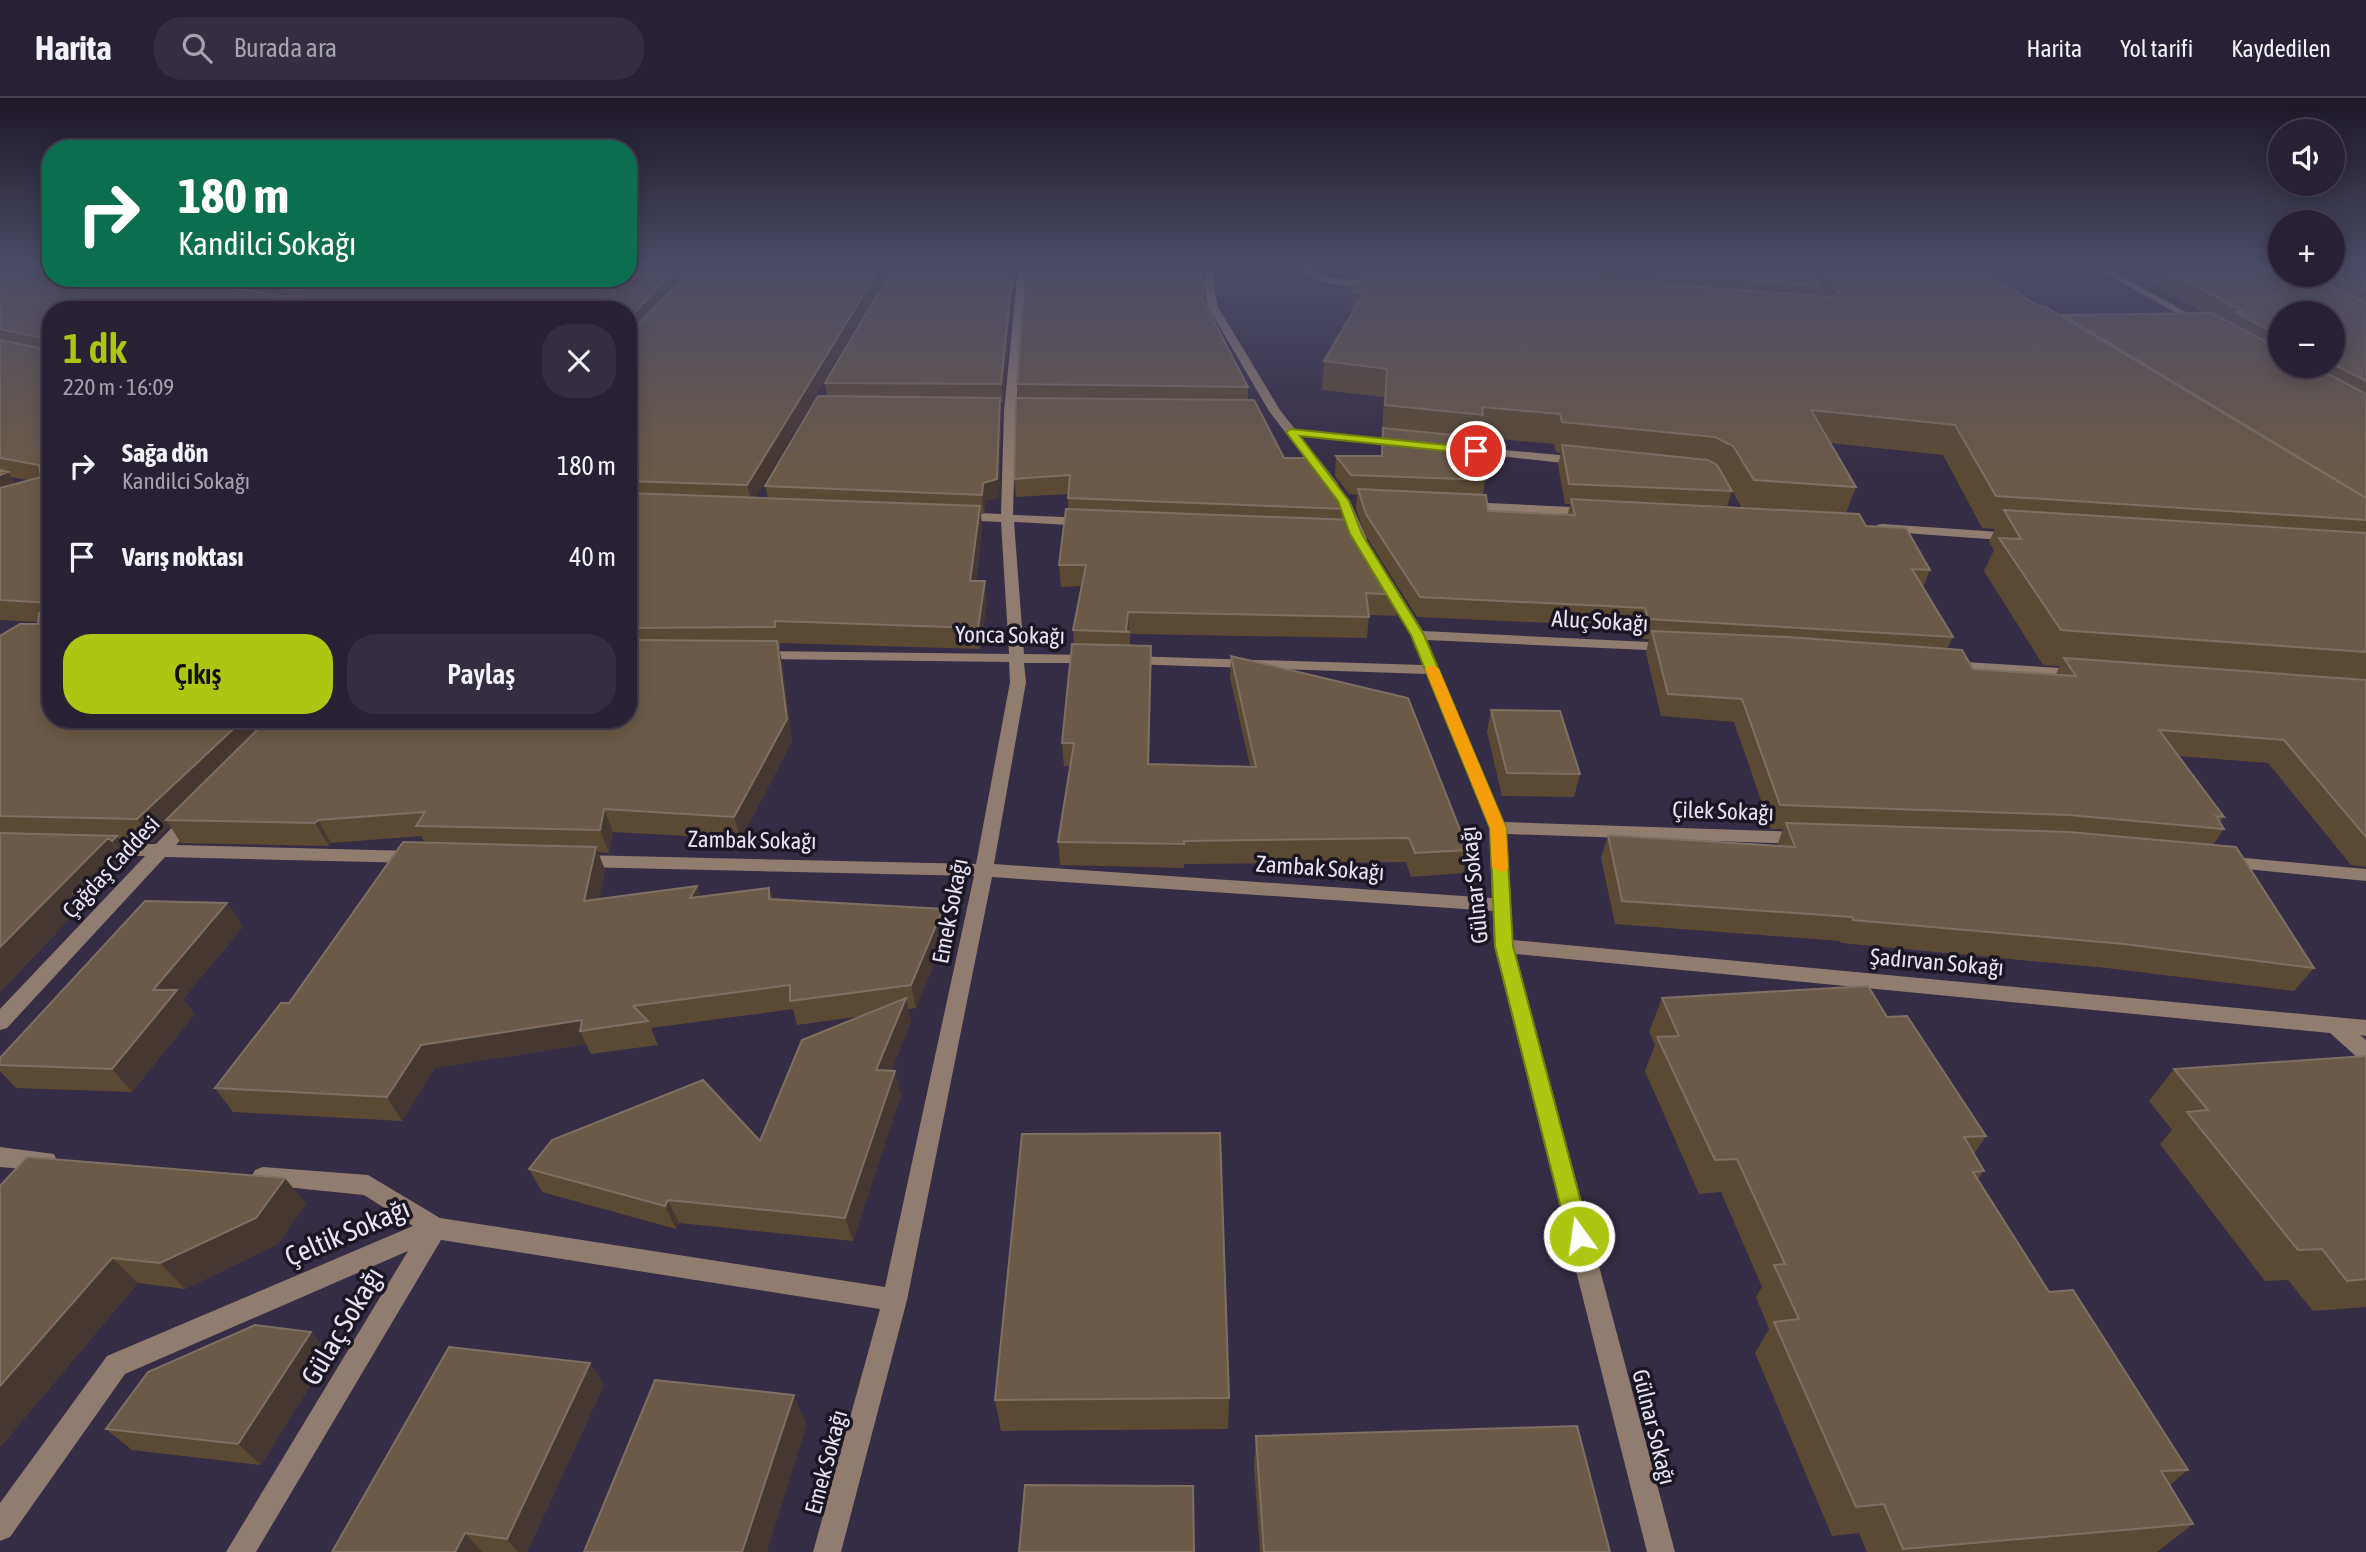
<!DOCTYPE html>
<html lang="tr">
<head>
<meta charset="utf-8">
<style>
	:root { --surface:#282134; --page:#342e40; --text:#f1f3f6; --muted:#a5a3ac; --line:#443e4f; --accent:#acc611 }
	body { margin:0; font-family:"Asap Condensed",sans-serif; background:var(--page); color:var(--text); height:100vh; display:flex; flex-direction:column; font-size:26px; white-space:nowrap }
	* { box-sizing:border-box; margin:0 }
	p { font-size:23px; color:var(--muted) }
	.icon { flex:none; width:38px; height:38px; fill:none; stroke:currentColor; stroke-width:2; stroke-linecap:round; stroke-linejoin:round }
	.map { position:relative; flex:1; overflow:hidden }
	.side { position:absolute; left:42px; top:203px; width:595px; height:427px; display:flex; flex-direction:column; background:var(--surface); border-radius:28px; box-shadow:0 4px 18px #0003,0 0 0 2px var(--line) }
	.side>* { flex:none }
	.guide { position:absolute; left:42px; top:42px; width:595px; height:147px; border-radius:28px; box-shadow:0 4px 18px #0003,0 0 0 2px var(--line); background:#0b6e4f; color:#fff; overflow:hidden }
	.controls { position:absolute; left:2268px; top:21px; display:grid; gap:14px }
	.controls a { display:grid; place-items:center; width:77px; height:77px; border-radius:50%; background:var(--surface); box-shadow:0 4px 18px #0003,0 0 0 2px var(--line); font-size:35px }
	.pin { position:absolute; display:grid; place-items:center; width:60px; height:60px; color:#fff; margin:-30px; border:4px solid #fff; border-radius:50%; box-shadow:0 2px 7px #0007 }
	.me { position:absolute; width:77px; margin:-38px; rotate:346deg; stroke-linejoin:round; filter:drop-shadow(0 0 5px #0008) }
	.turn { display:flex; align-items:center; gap:24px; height:147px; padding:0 21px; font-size:32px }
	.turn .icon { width:91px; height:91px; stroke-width:2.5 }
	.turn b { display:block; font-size:49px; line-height:60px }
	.round { display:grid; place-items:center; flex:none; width:74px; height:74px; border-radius:28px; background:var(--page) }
	.head { display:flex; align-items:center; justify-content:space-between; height:119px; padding:0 21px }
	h1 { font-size:42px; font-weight:600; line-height:52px; color:var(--accent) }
	.cta { display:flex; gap:14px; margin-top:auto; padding:14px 21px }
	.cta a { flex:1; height:80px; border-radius:28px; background:var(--accent); color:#111; font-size:28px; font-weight:600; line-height:80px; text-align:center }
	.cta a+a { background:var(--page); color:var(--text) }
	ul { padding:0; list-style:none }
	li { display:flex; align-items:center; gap:21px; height:91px; padding:0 21px }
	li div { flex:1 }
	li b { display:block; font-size:26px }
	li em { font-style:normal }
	header { display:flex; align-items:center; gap:42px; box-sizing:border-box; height:98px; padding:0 35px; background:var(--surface); border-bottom:2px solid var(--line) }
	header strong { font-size:33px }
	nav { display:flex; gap:38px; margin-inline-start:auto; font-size:24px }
	.search { width:490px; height:63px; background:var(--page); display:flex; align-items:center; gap:18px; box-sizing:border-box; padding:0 24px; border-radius:28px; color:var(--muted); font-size:26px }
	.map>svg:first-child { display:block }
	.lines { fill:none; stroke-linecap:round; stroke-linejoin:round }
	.minor { fill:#907d6f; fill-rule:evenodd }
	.wall { fill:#5b4a33; fill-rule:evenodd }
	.shaded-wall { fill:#453731 }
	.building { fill:#6a5a47; stroke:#7e7062; stroke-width:2 }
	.route { fill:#acc611; stroke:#70810b; stroke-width:2 }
	.slow { fill:#f59e0b }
	.labels { text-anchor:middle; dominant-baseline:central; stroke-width:7; stroke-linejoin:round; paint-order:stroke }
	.street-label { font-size:23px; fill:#e8e3f4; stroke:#1b1722 }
	.near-street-label { font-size:28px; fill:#e8e3f4; stroke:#1b1722 }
</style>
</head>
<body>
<header>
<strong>Harita</strong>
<div class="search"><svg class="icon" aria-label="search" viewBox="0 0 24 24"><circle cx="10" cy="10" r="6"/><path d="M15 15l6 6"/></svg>Burada ara</div>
<nav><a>Harita</a><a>Yol tarifi</a><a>Kaydedilen</a></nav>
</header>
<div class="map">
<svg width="2366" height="1454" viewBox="0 0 2366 1454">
	<rect width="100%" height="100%" fill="#352c45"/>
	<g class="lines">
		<!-- minor -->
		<path class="minor" d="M1018,170h8l-10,142 -3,105 73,3 6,4 -6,4 -72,-4 10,132 69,1 7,4 -7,4h-69l2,19 -32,182 498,34 -3,-70 -62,-154 -299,-10 -7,-4 7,-4 295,9 -12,-30 -31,-51 7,-4 5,1 31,50 247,12 7,4 -7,4 -243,-11 77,182 300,10 9,6 -9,6 -297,-10 6,106 853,80v16l-6,-1 6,5v21l-7,-2 -29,-26 -814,-79 159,598h-28l-153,-606 -1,-35 -501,-34 -85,423 -66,252h-28l67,-243 -439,-69 -185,312h-30l182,-301 -283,123 -115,163 -10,4v-38l107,-147 306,-130 -49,-31 -109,-11 -4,-7 4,-7 8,-3 105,8 72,43 445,69 89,-411 -394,-9 -9,-6 9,-6 396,9 34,-182 -1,-20 -252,-3 -7,-4 7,-4 252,3 -8,-132 -44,-2 -6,-4 6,-4 44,2 3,-104z
			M1206,170h8v18l4,21 62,103 15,19 109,12 6,3 -6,3 -104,-11 50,65 17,38 -2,3 -5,1 -7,-4 -15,-37 -69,-91 -61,-104 -4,-21z
			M1300,170h9l20,10 54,3 5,3 -5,3c-27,-1 -64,2 -83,-19z
			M2095,170h11l100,55 -8,2z
			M1459,348l122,11 6,4 -6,4 -126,-14 -2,-2z
			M1466,404l126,6 6,4 -6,4 -130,-7v-6z
			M1882,426l133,9 6,4 -6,4 -138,-10v-6z
			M1949,563l129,8 8,5 -8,5 -134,-11 -2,-3z
			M191,714l9,6 -24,27 239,6 9,6 -9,6 -250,-6 -158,171 -7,2v-21l145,-153 -41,-1 -6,-2 -3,-4 3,-4 58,-1 29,-30z
			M2223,758l143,13v12l-149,-15 -3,-4 3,-4z
			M0,1049l54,7 3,7 -3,7 -8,3 -46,-4z"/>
	</g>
	<!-- wall -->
	<path class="wall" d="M0,170l51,10h577v-10h263l-136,230h13l-3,-12 62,-90 -2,-13 190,-115 -12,134h-3l1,13 -2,83 -14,3 -1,13h-3l1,12 -6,55 11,21 -7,47 -200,-6v6h-1l3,13 10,79 -51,98 -128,-7 -4,21 -11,-1 7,18 -6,29 101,-2 69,-9 4,11 170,10 4,23 -31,76 -8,1 3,13 -20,49 10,24 -48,146 -174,-18 -3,6 -134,-37 -13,-23 231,-28 102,-125 -65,9 -4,-16 -142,19 7,17 -67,9 -5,-10 -151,24 -33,53 -169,-9 -18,-24 74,-85 136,-160 -4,-7 -90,7 -2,3 -148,-3 -11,-17 -17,16 -32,-1 13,17 -5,6 -4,-4 -125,132v-356l38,-12v-2l-38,-2zM674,181h8l-7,7zM51,212h577v409h-577zM11,379l17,3 -13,4z
		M1203,170l-1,11 1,21 45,87v13l36,58 62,51 -1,11 54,75 -3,21 -27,-1 -2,23 -237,-4v12l21,22 -2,96 101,2 -20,-88 1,-22 237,194 -4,23 -53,4 -5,-15 -222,2v4l-124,-3 -2,-23 12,-76h-6l-2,-23 12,-99 -1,-14 8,-44 -20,1 -2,-22 9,-56v-15l-52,3 -2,-18 4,-81 -1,-14z
		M1338,170h119l-1,1 12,1v-2h153l-2,13 7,1 -3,-14h356l59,38 24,11 1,-2 141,-2 -80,-45h156v7h53l33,-7v599l-15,-2 -83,-102 -90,-7 46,61 -4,5 4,7 -11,16 101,123 -20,23 -187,-23 -266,-25 -1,-2 -225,-17 -14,-66 7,-23 169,11 6,-17h-12l-37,-107 -73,-6 -15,-63 3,-14h-7l-2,-12 -223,-10 -53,-84 -8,-25 1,-13 -8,-1 -14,-18 1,-20h45l3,-59 -62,-7 2,-29 27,-46 2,-24 10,-14 -26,-2zM2280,215h53v53h-53zM1479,339l75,7 2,8 5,1 -3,12 7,39h5l-2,10 -80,-3 -5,-16 2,-15zM1830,345l113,12 39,73 13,1 -6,13 5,8 -10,21 59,94 17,1 -4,8 -83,-5 -26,-20 6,-12 -30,-50 7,-17 -84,-57 10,-26zM1723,378l1,1 18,31 -15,-1 5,-16z
		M1491,612l89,64 -6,23 -72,-1 -15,-64z
		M227,805l16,24 -60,72 12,15 -63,78 -116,-4 -16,-17v-13z
		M1662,900l225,19 99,119 -12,18 10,17 -6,8 71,113 139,178 -18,15 23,39 -36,28h-290l-8,-19 -27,3 -77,-183 14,-24 -13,-32 6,-10 -41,-95 -22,2 -54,-123 10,-26 -6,-13z
		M2366,958v251l-53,4 -25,-31 -23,1 -105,-137 12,-14 -23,-29 25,-32z
		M0,1088l306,18 -28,40 -93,45 -47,-6 -137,163h-1z
		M311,1234l19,22 -69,111 -129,-15 -26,-21z
		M604,1287l-77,167h-195z
		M1229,1300l-1,31 -227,2 -6,-31z
		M1256,1338l354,116h-350l-6,-86z"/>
	<!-- shaded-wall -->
	<path class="shaded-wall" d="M683,170h13l-10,11z
		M880,170h11l-139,236 -5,-19z
		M1013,170h2l-12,134 -2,-18z
		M672,175l4,16 -48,52v-22z
		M1000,300l1,17 -2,83 -14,3 -1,13 -2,-19 1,-12z
		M8,374l12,20 -20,7v-24z
		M980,408l2,20 -9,76 -3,-21z
		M985,483l2,21 -7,47 -2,-21z
		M1128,514l1,20h-3z
		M777,543l5,21 10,79 -51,98 -7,-22z
		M1151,548v22l-2,119 -1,-23z
		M244,621h36l-114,101 4,6 -17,16 -16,-23z
		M604,711l9,23 -4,21 -9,-23z
		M318,722l13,23 -2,3 -14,-23z
		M117,738l17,22 -5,6 -17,-23z
		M108,740l17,22 -125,132v-45z
		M596,749l9,23 -11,54 -10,-23z
		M697,788l8,23 -15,-11z
		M227,805l16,24 -60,72 12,15 -63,78 -20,-23 41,-79z
		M943,811l4,23 -31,76 -5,-23z
		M906,900l5,24 -29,71 -6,-23z
		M582,922l-2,11 6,13 -151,24 -33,53 -15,-24 34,-52z
		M895,973l6,24 -48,146 -8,-23z
		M285,1080l21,26 -28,40 -93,45 -25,-26z
		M668,1102l11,23 -3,6 -11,-23z
		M112,1160l26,25 -137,163h-1v-60z
		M311,1234l19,22 -69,111 -23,-21z
		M590,1265l14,22 -77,167h-9l-11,-13z
		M794,1297l13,30 -40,127h-25z
		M465,1435l17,19h-27z"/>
	<!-- building -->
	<path class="building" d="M0,170h51v10h135l91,18h23l2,-2 -2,-3 -66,-13h394v-6l44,1 -44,46v-9h-577v293l-51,-3v-112l41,-11 -2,-12 -39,-7v-118l40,8 4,-2 -1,-8 -43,-9z
		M694,170h186l-133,217 -119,-4v-147z
		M893,170h120l-12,116 -176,-1z
		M1026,170h176l1,32 45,87 -231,-3z
		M1369,170h74l388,29 8,-5 -18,-24h158l59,38h6l322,192v22l-370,-24 -41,-71 -144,-15 45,77 -102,-7 -21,-34 -18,-9 -153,-15 -2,-8 -78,-7 1,8 -98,-10 2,-36 -63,-8 40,-68 -11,-2z
		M1591,170h30v2z
		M1635,170h171l13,18 -183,-14z
		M2161,170h119v7h23l63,27v79l-33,-17v-51h-53v23l-45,-24h9z
		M2333,170h33v24l-40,-17h7z
		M2212,215l68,36v17h33l53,28v104l-303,-183z
		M818,298l182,2 -3,81 -14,4 -1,12 -217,-9z
		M1016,300l238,2 30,58h33l20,26 9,25 -278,-11 2,-23 -56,4z
		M1383,330l99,10 3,42 -134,-5 -15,-19h46z
		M1562,347l146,15 9,5 15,26 -163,-7z
		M0,372l8,2 -8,3z
		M1358,391l128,6 2,16 87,4 -4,-16 288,15 7,12 40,2 24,42 -18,-1 41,68 -305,-18 -3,-11 -225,-11 -54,-83z
		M628,395l352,13 -10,75h15l-7,47 -203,-7v6l-147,1z
		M1066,411l286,11 47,75 -33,-2 3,24 -241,-5 -2,19 4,1 -57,-2 13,-65h-27z
		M2004,412l362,23v119l-305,-22 -62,-92 22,1z
		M51,508v113h193l-107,100 -137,-3v-180l20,-12h18l1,-11z
		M1652,533l136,6 174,13 11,19 103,7 -12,-18 302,22v157l-82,-97 -125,-10 65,87 -8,-1 8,13 -155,-14 -289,-10 -38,-106 -74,-5z
		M628,542l149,1 10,78 -53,98 -130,-8 -4,21 -184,-4 9,-14 -107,8 -3,3 -149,-3 102,-101h360z
		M1072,546l79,2 -3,118 108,3 -25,-111 177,42 60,152 -53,3 -6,-15 -225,3v3l-126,-2 16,-99h-12z
		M1491,612l69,1 20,63 -73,-1z
		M1786,725l283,9 167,15 78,121 -190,-24 -271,-24 -1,-3 -230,-16 -14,-66 187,12z
		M0,735l117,3 -5,5 -4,-3 -108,109z
		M403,744l193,5 -12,54 113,-15 -7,12 79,-10v11l174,10 -32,76 -121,16v-16l-157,21 15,15 -68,10 2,-11 -161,25 -34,52 -172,-9 66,-85h8z
		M145,803l82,2 -74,87h24l-65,79 -112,-4v-7z
		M1868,888l19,31 20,-1 79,120 -22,1 20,34 -11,1 76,120 24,-2 115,180 -27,1 32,53 -290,25 -19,-45 -28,3 -82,-185 25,-3 -25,-54 11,-1 -48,-105 -22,1 -58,-123 22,-1 -17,-38z
		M906,900l-30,72 19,1 -50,147 -177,-18 -3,6 -136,-37 23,-29 151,-60 57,61 42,-101z
		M2366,958v223l-19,2 -25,-32 -24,1 -111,-138 21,-2 -34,-41z
		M1220,1035l9,265 -234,2 27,-266z
		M27,1059l258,21 -29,40 -96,45 -48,-5 -112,128v-200z
		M255,1227l56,7 -73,112 -132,-15 42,-57z
		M449,1249l141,16 -83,176 -42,-6 -10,19h-123z
		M655,1282l139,15 -52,157h-158z
		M1577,1328l33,126h-346l-8,-116z
		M1025,1387l168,1 1,66h-175z"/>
	<!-- sky -->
	<linearGradient id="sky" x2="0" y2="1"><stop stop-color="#1d1826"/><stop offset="0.45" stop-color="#4b4b68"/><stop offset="1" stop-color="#4b4b68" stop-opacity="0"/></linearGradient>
	<rect width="2366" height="374" fill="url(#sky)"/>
	<!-- route -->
	<path class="route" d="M1291,331l185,19 6,3 -6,3 -176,-18 49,65 13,33 62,101 82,193 7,118 77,290 -3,7 -8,2 -8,-2 -3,-7 -73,-290 -5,-118 -79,-193 -61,-101 -12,-33 -52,-69z"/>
	<!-- slow -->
	<path class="slow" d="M1432,567l7,4 67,159 2,39 -2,4 -6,1 -8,-5 -2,-39 -65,-159z"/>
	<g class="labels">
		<!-- street labels -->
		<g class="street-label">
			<text transform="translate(1600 523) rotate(3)">Aluç Sokağı</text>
			<text transform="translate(1010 537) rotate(1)">Yonca Sokağı</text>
			<text transform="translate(1723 713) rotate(2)">Çilek Sokağı</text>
			<text transform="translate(752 742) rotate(1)">Zambak Sokağı</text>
			<text transform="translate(111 769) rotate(-47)">Çağdaş Caddesi</text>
			<text transform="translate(1320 770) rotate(4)">Zambak Sokağı</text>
			<text transform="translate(1474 787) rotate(-96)">Gülnar Sokağı</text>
			<text transform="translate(950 813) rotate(-79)">Emek Sokağı</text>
			<text transform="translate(1937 864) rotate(5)">Şadırvan Sokağı</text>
			<text transform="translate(1654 1329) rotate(76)">Gülnar Sokağı</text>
			<text transform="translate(826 1364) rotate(-75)">Emek Sokağı</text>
		</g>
		<!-- near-street labels -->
		<g class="near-street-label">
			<text transform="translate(347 1134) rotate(-23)">Çeltik Sokağı</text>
			<text transform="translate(342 1228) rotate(-59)">Gülaç Sokağı</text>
		</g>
	</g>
</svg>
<div class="controls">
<a><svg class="icon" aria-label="sound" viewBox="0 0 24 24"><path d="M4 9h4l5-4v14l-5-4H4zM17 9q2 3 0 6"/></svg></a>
<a>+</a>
<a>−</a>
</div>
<div class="pin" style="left:1476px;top:353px;background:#d93025"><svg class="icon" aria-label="arrive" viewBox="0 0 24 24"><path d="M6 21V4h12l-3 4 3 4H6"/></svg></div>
<svg class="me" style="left:1579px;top:1138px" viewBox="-20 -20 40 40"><circle r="17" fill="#acc611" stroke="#fff" stroke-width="3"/><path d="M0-11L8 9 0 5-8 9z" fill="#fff"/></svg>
<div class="guide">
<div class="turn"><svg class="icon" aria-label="right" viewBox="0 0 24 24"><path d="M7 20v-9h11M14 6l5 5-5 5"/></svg><div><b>180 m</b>Kandilci Sokağı</div></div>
</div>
<section class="side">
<div class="head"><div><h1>1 dk</h1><p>220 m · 16:09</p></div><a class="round"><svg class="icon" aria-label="close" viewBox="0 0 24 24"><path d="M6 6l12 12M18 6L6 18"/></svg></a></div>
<ul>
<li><svg class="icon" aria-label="right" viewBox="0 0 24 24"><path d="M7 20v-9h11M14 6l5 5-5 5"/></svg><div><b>Sağa dön</b><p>Kandilci Sokağı</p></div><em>180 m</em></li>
<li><svg class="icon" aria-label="arrive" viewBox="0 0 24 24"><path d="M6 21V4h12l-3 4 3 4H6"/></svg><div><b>Varış noktası</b></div><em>40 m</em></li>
</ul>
<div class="cta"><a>Çıkış</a><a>Paylaş</a></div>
</section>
</div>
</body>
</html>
